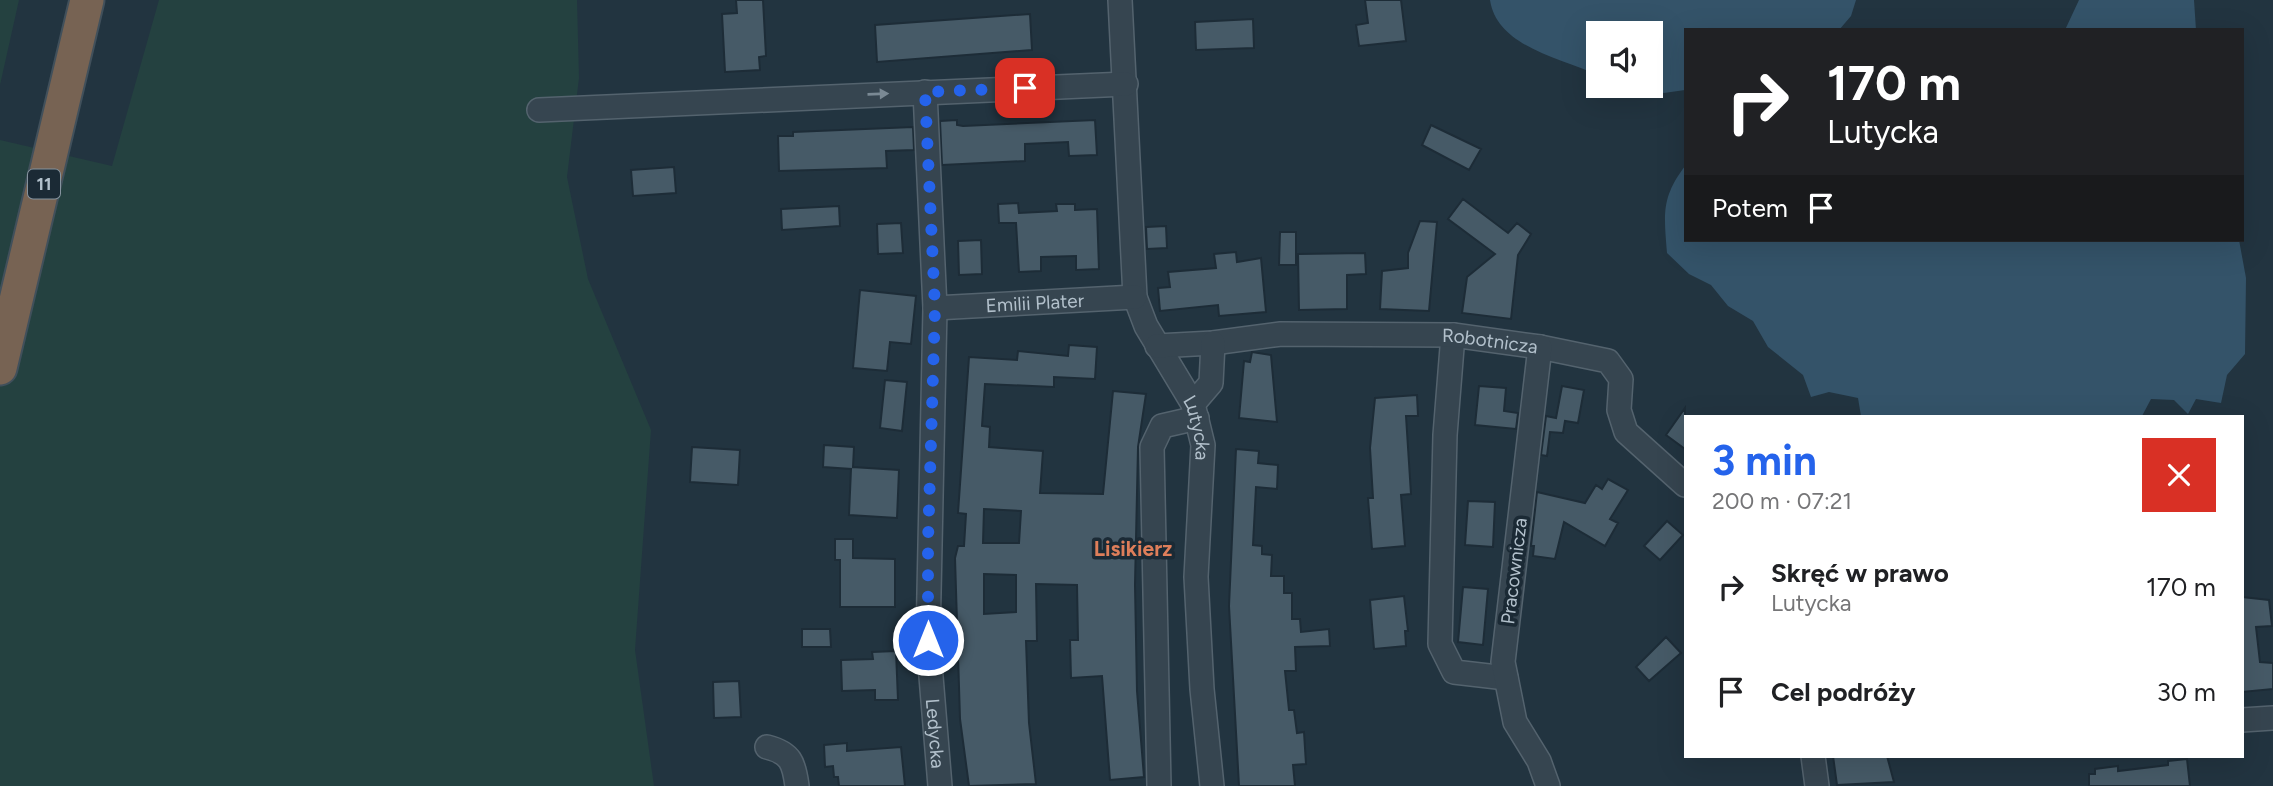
<!DOCTYPE html>
<html lang="pl">
<head>
<meta charset="utf-8">
<style>
	:root { --surface:#fff; --page:#f6f6f6; --text:#202124; --muted:#757577; --accent:#2563eb }
	body { margin:0; font-family:Figtree,sans-serif; background:var(--page); color:var(--text); height:100vh; display:flex; flex-direction:column; font-size:26px; white-space:nowrap }
	* { box-sizing:border-box; margin:0 }
	p { font-size:23px; color:var(--muted) }
	.icon { flex:none; width:38px; height:38px; fill:none; stroke:currentColor; stroke-width:2; stroke-linecap:round; stroke-linejoin:round }
	.map { position:relative; flex:1; overflow:hidden }
	.side { position:absolute; left:1684px; top:415px; width:560px; height:343px; display:flex; flex-direction:column; background:var(--surface); border-radius:0px; box-shadow:0 7px 28px #0002 }
	.side>* { flex:none }
	.top-card { position:absolute; left:1684px; top:28px; width:560px; height:214px; border-radius:0px; box-shadow:0 7px 28px #0002; background:#202124; color:#fff; overflow:hidden }
	.tools { position:absolute; left:1586px; top:21px; display:grid; gap:14px }
	.tools a { display:grid; place-items:center; width:77px; height:77px; border-radius:0px; background:var(--surface); box-shadow:0 7px 28px #0002; font-size:35px }
	.pin { position:absolute; display:grid; place-items:center; width:60px; height:60px; color:#fff; margin:-30px; border-radius:14px; box-shadow:0 4px 10px #0006 }
	.me { position:absolute; width:77px; margin:-38px; rotate:0deg; stroke-linejoin:round; filter:drop-shadow(0 0 5px #0008) }
	.turn { display:flex; align-items:center; gap:24px; height:147px; padding:0 28px; font-size:32px }
	.turn .icon { width:91px; height:91px; stroke-width:2.5 }
	.turn b { display:block; font-size:49px; line-height:60px }
	.then { display:flex; align-items:center; height:66px; padding:0 28px; background:#0003; gap:14px; font-size:26px }
	.round { display:grid; place-items:center; flex:none; width:74px; height:74px; border-radius:0px; background:var(--page) }
	.overview { display:flex; align-items:center; justify-content:space-between; height:119px; padding:0 28px }
	h1 { font-size:42px; font-weight:700; line-height:52px; color:var(--accent) }
	ul { padding:0; list-style:none }
	li { display:flex; align-items:center; gap:21px; height:105px; padding:0 28px }
	li div { flex:1 }
	li b { display:block; font-size:26px }
	li em { font-style:normal }
	.map>svg:first-child { display:block }
	.green { fill:#244140 }
	.water { fill:#345369 }
	.building { fill:#465a67; stroke:#1d2c37; stroke-width:2; fill-rule:evenodd }
	.lines { fill:none; stroke-linecap:round; stroke-linejoin:round }
	.minor-casing { stroke:#54636e; stroke-width:26 }
	.highway-casing { stroke:#41505b; stroke-width:37 }
	.minor { stroke:#364550; stroke-width:23 }
	.highway { stroke:#776353; stroke-width:33 }
	.oneway { fill:#7a8994 }
	.route { stroke:#2563eb; stroke-width:12; stroke-dasharray:0 21.6 }
	.labels { text-anchor:middle; dominant-baseline:central; stroke-width:7; stroke-linejoin:round; paint-order:stroke }
	.shield { fill:#1b2a35; stroke:#85939e; stroke-width:2 }
	.shield-label { font-size:18px; font-weight:bold; fill:#b2c0cb }
	.street-label { font-size:19px; fill:#b2c0cb; stroke:#1b2a35 }
	.neighbourhood-label { font-size:21px; font-weight:bold; fill:#de7e5a; stroke:#1b2a35 }
</style>
</head>
<body>
<div class="map">
<svg width="2273" height="786" viewBox="0 0 2273 786">
	<rect width="100%" height="100%" fill="#223440"/>
	<!-- green -->
	<path class="green" d="M0,0h19l-19,85z
		M159,0h418l2,78 -12,99 21,102 63,151 -16,220 19,136h-654v-646l112,26z"/>
	<!-- water -->
	<path class="water" d="M1490,0h366l-5,16 -12,14h-154v60l-21,3 -32,-7h18v-53h-52v42c-37,-17 -101,-28 -108,-75z
		M2079,0h115l2,30h-131z
		M1685,166v74h554l7,38 -1,76 -18,21 -6,28 -25,-4 -8,15 -14,-14 -23,-1 -9,17h-281l-3,-18 -29,-6 -18,5 -8,-22 -35,-28 -15,-26 -25,-15 -17,-21 -22,-11 -22,-21c-3,-39 -6,-55 18,-87z"/>
	<!-- building -->
	<path class="building" d="M736,0h27l3,56 -7,1 1,13 -35,2 -3,-58 15,-1z
		M1365,0h36l5,41 -47,5 -3,-21 12,-2z
		M1030,14l2,36 -155,12 -2,-37z
		M1253,19l1,29 -58,2 -1,-28z
		M957,120v5l6,1 132,-6 2,35 -28,1 -1,-14 -43,2v17l-83,4 -2,-44z
		M1431,125l50,24 -12,21 -47,-25z
		M913,127l1,23 -28,1 1,17 -108,3 -1,-35h15v-4z
		M674,167l2,26 -43,3 -2,-26z
		M1463,199l45,34 9,-10 14,11 -13,21 -7,64 -49,-6 5,-36 28,-23 -47,-35z
		M1018,203l1,10 38,-2 -1,-7h19v6l22,-1 2,60 -23,1v-14l-35,1v14l-22,1 -3,-49h-17l-1,-19z
		M839,206l1,20 -58,4 -1,-21z
		M1420,221l17,1 -8,89 -49,-2 2,-38 26,-3v-15z
		M901,223l2,30 -25,1 -1,-30z
		M1166,226l1,22 -20,1 -1,-22z
		M1280,232h16v33h-17z
		M981,240l1,34 -23,1 -1,-34z
		M1236,252l1,10 24,-4 5,54 -47,4 -1,-11 -58,6 -2,-23 12,-1 -2,-15 48,-4 -2,-14z
		M1365,253l1,21 -19,1v34l-48,1 -1,-56z
		M860,290l56,6 -5,48 -21,-2 -3,29 -34,-3z
		M1069,345l28,2 -2,32 -41,-2v10l-69,-3 -3,42 8,1 -1,20 54,4 -3,42 63,1 10,-103 33,3 -8,53 -3,138 2,106 7,86 -34,3 -8,-104 -31,2 -1,-38h8l-1,-55 -41,-1 1,57h-11l3,82 7,61 -67,2 -9,-67 -5,-161 3,-12h6l2,-32 -8,-1 11,-156 48,3 1,-9 50,5zM984,509l37,2 -2,32h-36zM984,574l32,1v37l-32,2z
		M1252,352l19,3 6,67 -38,-4 5,-57 6,1z
		M885,380l22,2 -5,49 -22,-3z
		M1479,386l27,2 -2,23 14,2 -2,16 -41,-4z
		M1562,386l22,4 -6,33 -13,-2 -2,12 -13,-1 -3,24 -6,-1 5,-39 10,2z
		M1417,395l1,21h-12l5,78 -10,1 4,51 -33,3 -4,-51h5l-3,-50 5,-50z
		M1685,408v41l-19,-14z
		M824,445l30,2 -1,20 46,3 -2,48 -48,-3 2,-46 -28,-2z
		M692,447l48,3 -2,35 -48,-3z
		M1236,449l23,2 -1,12 20,2 -1,24 -21,-2 -3,58 9,1v8l10,1 -1,21h13v17h8v26h8l1,13 28,-3 1,17 -35,1 1,24h-11l4,39h5l3,23 7,-1 2,32 -13,1 2,21h-56l-10,-180z
		M1608,479l20,11 -18,29 8,4 -13,23 -41,-24 -9,37 -22,-3 1,-10h-3l6,-54 48,11 11,-18 6,4z
		M1468,501l27,1 -2,45 -28,-2z
		M1667,521l16,14 -23,25 -16,-14z
		M835,539h18v19l42,1v48h-55v-47h-5z
		M1463,587l25,2 -5,56 -25,-3z
		M1404,596l4,35h-3l1,15 -32,3 -4,-49z
		M2242,597l27,3 3,26 -16,1 4,35 13,1v26l-31,3z
		M802,629h28l1,18h-29z
		M1666,637l15,16 -32,28 -13,-14z
		M896,651l2,49h-23v-10l-33,1 -1,-31 32,-1 -1,-7z
		M739,681l2,36 -27,1 -1,-36z
		M847,743v8l54,-4 4,39h-66l-1,-9h-4l-1,-11 -8,1 -1,-22z
		M1833,756h54l7,26 -57,3z
		M2187,759l3,27h-101v-12h6v-5l23,-3v5l50,-6v-4z"/>
	<g class="lines">
		<!-- minor casing -->
		<g class="minor-casing">
			<g id="minor">
				<path id="s1" d="M1120,0l15,297 11,29 47,78 10,41 -7,132 6,112 10,97"/>
				<path id="s2" d="M925,92l10,216 -7,332 12,146"/>
				<path d="M539,110l587,-26"/>
				<path id="s3" d="M935,308l200,-11"/>
				<path d="M1453,335l-8,100 -5,209 14,28 52,6"/>
				<path id="s4" d="M1157,346l56,-3 68,-9 172,1 87,12 68,14 13,18 -2,31 7,22 59,53"/>
				<path d="M1540,347l-37,315 12,60 24,39 9,25"/>
				<path d="M1193,404l18,-21 2,-40"/>
				<path d="M2242,720l31,-2"/>
				<path d="M767,747c24,6 27,16 30,39"/>
				<path d="M1813,756l4,30"/>
				<path d="M1159,786l-7,-339 10,-21 35,-8"/>
			</g>
		</g>
		<!-- highway casing -->
		<g class="highway-casing">
			<path id="highway" d="M0,368l87,-368"/>
		</g>
		<!-- minor -->
		<use href="#minor" class="minor"/>
		<!-- highway -->
		<use href="#highway" class="highway"/>
	</g>
	<!-- one-way arrows -->
	<defs><path id="oneway-solid" d="M-6-.8H1V-3.2L6.5 0L1 3.2V.8H-6Z" transform="scale(1.75)"/></defs>
	<use class="oneway" href="#oneway-solid" transform="translate(878 94) rotate(-2)"/>
	<g class="lines">
		<!-- route -->
		<path class="route" d="M928,640v-98l7,-234 -10,-216 100,-4"/>
	</g>
	<g class="labels">
		<!-- shield labels -->
		<rect class="shield" x="28" y="169.5" width="32" height="29" rx="5"/>
		<g class="shield-label">
			<text x="44" y="184">11</text>
		</g>
		<!-- street labels -->
		<g class="street-label">
			<text stroke="none"><textPath href="#s3" startOffset="100">Emilii Plater</textPath></text>
			<text stroke="none"><textPath href="#s4" startOffset="334">Robotnicza</textPath></text>
			<text stroke="none"><textPath href="#s1" startOffset="444">Lutycka</textPath></text>
			<text transform="translate(1514 571) rotate(-83)">Pracownicza</text>
			<text stroke="none"><textPath href="#s2" startOffset="642">Ledycka</textPath></text>
		</g>
		<!-- neighbourhood labels -->
		<g class="neighbourhood-label">
			<text x="1133" y="548">Lisikierz</text>
		</g>
	</g>
</svg>
<div class="tools">
<a><svg class="icon" aria-label="sound" viewBox="0 0 24 24"><path d="M4 9h4l5-4v14l-5-4H4zM17 9q2 3 0 6"/></svg></a>
</div>
<div class="pin" style="left:1025px;top:88px;background:#d93025"><svg class="icon" aria-label="arrive" viewBox="0 0 24 24"><path d="M6 21V4h12l-3 4 3 4H6"/></svg></div>
<svg class="me" style="left:928px;top:640px" viewBox="-20 -20 40 40"><circle r="17" fill="#2563eb" stroke="#fff" stroke-width="3"/><path d="M0-11L8 9 0 5-8 9z" fill="#fff"/></svg>
<div class="top-card">
<div class="turn"><svg class="icon" aria-label="right" viewBox="0 0 24 24"><path d="M7 20v-9h11M14 6l5 5-5 5"/></svg><div><b>170 m</b>Lutycka</div></div>
<div class="then">Potem<svg class="icon" aria-label="arrive" viewBox="0 0 24 24"><path d="M6 21V4h12l-3 4 3 4H6"/></svg></div>
</div>
<section class="side">
<div class="overview"><div><h1>3 min</h1><p>200 m · 07:21</p></div><a class="round" style="background:#d93025;color:#fff"><svg class="icon" aria-label="close" viewBox="0 0 24 24"><path d="M6 6l12 12M18 6L6 18"/></svg></a></div>
<ul>
<li><svg class="icon" aria-label="right" viewBox="0 0 24 24"><path d="M7 20v-9h11M14 6l5 5-5 5"/></svg><div><b>Skręć w prawo</b><p>Lutycka</p></div><em>170 m</em></li>
<li><svg class="icon" aria-label="arrive" viewBox="0 0 24 24"><path d="M6 21V4h12l-3 4 3 4H6"/></svg><div><b>Cel podróży</b></div><em>30 m</em></li>
</ul>
</section>
</div>
</body>
</html>
